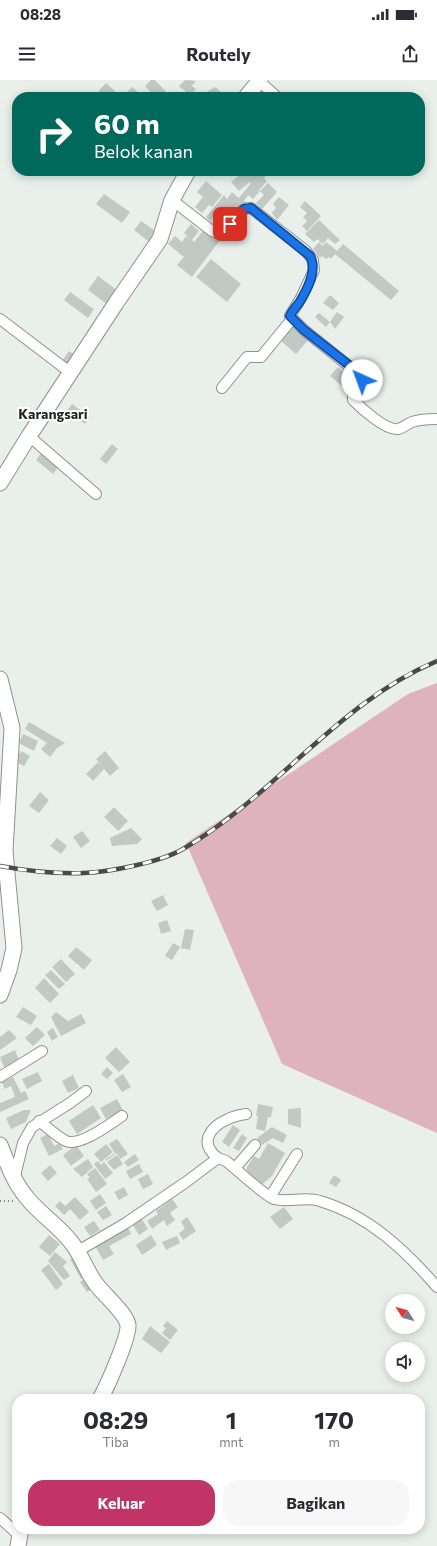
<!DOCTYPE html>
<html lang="id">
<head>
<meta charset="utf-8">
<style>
	:root { --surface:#fff; --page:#f7f7f7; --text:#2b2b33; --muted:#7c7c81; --accent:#c03466 }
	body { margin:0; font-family:Commissioner,sans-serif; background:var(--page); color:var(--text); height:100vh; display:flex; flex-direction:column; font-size:15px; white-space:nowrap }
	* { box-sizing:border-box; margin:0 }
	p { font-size:13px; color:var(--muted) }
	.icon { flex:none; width:22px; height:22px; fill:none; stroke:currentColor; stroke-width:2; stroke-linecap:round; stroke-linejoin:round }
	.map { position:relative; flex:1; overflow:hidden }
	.drawer { position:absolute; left:12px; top:1314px; width:413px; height:140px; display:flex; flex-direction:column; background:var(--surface); border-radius:16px; box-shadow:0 2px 10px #0003 }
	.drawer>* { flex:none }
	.banner { position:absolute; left:12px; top:12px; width:413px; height:84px; border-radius:16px; box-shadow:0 2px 10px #0003; background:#00695c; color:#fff; overflow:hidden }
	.needle { width:26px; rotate:307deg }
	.buttons { position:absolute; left:385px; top:1214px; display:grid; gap:8px }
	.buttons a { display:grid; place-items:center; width:40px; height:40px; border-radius:50%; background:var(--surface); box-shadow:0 2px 10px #0003; font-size:20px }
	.pin { position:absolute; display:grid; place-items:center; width:34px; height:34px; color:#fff; margin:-17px; border-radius:8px; box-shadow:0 2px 6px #0006 }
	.me { position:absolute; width:44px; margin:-22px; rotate:317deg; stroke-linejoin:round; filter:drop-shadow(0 0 3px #0008) }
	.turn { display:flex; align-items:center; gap:14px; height:84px; padding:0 16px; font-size:18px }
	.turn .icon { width:52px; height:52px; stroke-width:2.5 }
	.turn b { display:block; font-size:28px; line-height:34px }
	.eta { display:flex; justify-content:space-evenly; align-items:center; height:68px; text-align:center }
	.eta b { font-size:24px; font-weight:700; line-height:28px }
	.button { display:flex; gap:8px; margin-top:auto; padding:8px 16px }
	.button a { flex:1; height:46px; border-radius:16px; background:var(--accent); color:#fff; font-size:16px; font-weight:700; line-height:46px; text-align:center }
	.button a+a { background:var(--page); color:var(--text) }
	.status { display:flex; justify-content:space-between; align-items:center; height:28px; padding:0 20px; background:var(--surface); direction:ltr }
	.status svg { height:11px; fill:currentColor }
	header { display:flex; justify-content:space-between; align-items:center; height:52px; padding:0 16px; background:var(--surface); font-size:18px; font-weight:700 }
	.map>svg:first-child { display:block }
	.green { fill:#dfb3bd }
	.building { fill:#c2c8c3 }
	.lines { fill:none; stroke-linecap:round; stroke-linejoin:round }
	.street-casing { stroke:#8d938e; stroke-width:12 }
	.secondary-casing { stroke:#8d938e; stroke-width:17 }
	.path { stroke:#828783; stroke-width:2; stroke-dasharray:1 3; stroke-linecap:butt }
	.street { stroke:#fff; stroke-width:10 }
	.secondary { stroke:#fff; stroke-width:15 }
	.rail-casing { stroke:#484b49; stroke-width:4.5 }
	.rail { stroke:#fff; stroke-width:3; stroke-dasharray:9; stroke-linecap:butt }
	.route-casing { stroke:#114b97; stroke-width:10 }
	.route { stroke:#1a73e8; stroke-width:7 }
	.labels { text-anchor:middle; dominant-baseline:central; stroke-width:4; stroke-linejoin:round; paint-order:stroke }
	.quarter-label { font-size:14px; font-weight:bold; fill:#222523; stroke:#fff }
</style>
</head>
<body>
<div class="status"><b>08:28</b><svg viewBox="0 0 49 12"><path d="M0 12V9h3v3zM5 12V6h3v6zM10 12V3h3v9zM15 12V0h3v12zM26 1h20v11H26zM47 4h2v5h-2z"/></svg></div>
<header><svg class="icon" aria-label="menu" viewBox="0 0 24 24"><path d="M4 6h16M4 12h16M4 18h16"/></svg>Routely<svg class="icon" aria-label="share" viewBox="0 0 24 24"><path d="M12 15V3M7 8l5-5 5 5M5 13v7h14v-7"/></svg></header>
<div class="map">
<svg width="437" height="1466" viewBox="0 0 437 1466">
	<rect width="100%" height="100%" fill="#e9efea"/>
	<!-- green -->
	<path class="green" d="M437,603v450l-155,-69 -96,-221 222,-149z"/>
	<!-- building -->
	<path class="building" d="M151,0h4l12,13 -5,4h-7l-10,-11z
		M185,0l11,1 -4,5 4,3 -6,6 -11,-9z
		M106,3l9,8 -6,6h-7l-5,-4z
		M132,7l7,6 -4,4h-10l-1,-2z
		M215,7l6,5 -4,5h-9l-3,-4z
		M263,9l6,8h-15z
		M239,91h22l5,4 -2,3 3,3 -8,9 1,1 -7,8 -5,-4 -4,6 4,3 -6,7 -6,-5 -11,8 -3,5 -6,-5 -6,7 -4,-4 18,-22 3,4 5,-7 7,6 12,-15 -1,-1 -11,9 -8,-9 11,-9z
		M206,101l16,14 -10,12 -3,-2 -7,8 -7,-6 8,-10 -6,-5z
		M268,103l9,9 -15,17 -6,-6 8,-8 -4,-4z
		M104,114l26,18 -8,11 -26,-19z
		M279,117l10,8 -12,15 -5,-7 4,-5 -3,-4z
		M305,121l16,15 -14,15 -5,-5 5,-5 -4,-4 4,-4 -7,-6z
		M319,140l21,20 -5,4 -7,-6 -5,6 -6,-5 -3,3 -9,-8z
		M141,141l19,13 -8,10 -18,-14z
		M191,144l8,7 -7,9 2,2 12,-15 15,12 -29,38 -15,-12 7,-8 -16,-13 7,-8 7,6 4,-6 5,3 -7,-6z
		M319,162l4,4 3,-4 11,9 6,-7 56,47 -8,9 -56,-46 -4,5 -2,-2 -3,2 -4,-3 -2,2 -7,-9z
		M211,179l30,25 -14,18 -31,-25z
		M98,196l20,15 -10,14 -20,-15z
		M70,212l24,17 -6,9 -24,-18z
		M330,215l9,8 -6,7 -10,-7z
		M337,232l7,5 -9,12 -5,-7z
		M319,233l11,9 -4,5 -11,-10z
		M294,245l15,14 -13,15 -16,-14z
		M69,271l9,6 -8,10 -8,-6z
		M338,287l4,4 4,-4 8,7 -11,13 -13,-11z
		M72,324l18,13 -5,7 -18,-13z
		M112,364l6,5 -12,15 -6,-5z
		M42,372l17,14 -6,8 -17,-14z
		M29,642l36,21 -8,5 -7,9 -9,-8 6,-6 -22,-14z
		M23,654l15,7 -4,10 -15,-8z
		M21,671l9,5 -6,10 -9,-5z
		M105,671l14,17 -9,8 -14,-17z
		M98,682l6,7 -11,12 -7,-7z
		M40,712l9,8 -10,13 -10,-7z
		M114,727l14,14 -10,10 -14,-14z
		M131,748l11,11 -5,5 -25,2 -2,-8z
		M82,751l8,10 -9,7 -8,-11z
		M57,758l10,8 -6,8 -11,-8z
		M163,815l5,10 -11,6 -6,-10z
		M167,840l4,11 -10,3 -3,-11z
		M185,849l9,1 -4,20 -9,-2z
		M173,863l7,4 -8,13 -7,-4z
		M76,867l16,13 -8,10 -16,-14z
		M61,879l14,15 -9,8 -14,-15z
		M51,890l14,14 -6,5 -14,-14z
		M44,898l15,16 -9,9 -15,-15z
		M23,927l14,9 -6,9 -15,-8z
		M56,932l12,9 13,-7 5,9 -25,13 -10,-19z
		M37,947l8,8 -12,11 -8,-8z
		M53,948l5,9 -6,4 -5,-9z
		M9,950l8,8 -17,12v-13z
		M116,967l14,15 -11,10 -14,-14z
		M15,970l4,10 -15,7 -4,-10z
		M107,987l6,6 -6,6 -6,-5z
		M38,992l4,9 -15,8 -5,-10z
		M123,994l8,13 -9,5 -8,-12z
		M73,995l6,13 -11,5 -6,-12z
		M13,997l8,16 4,-2 4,8 -29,13v-9l15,-6 -4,-11 -6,3 -3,-7z
		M117,1019l6,11 -17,9 -6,-11z
		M258,1024l15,3 -2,10h-3l-3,14 -9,-2 2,-13h-2z
		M93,1025l8,13 -24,16 -8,-13z
		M301,1028v20l-13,-4v-15z
		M24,1030h7l-5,12 -15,7 -5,-11z
		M233,1045l7,5 -11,17 -7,-5z
		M272,1047l15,8 -4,8 -10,-5 -11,7 -5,-7z
		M48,1054l6,12 6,-3 3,6 -14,7 -9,-18z
		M242,1054l5,4 -8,13 -6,-3z
		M117,1059l11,15 -8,5 -3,-6 -11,8 -1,-1 10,-7 -6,-9z
		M268,1063l17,10 -13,23 -12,10 -14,-17 8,-13 5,3z
		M106,1064l7,8 -12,10 -7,-8z
		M76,1065l8,11 -13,10 -8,-11z
		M135,1074l4,6 -11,7 -4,-5z
		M117,1075l6,9 -9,6 -7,-8z
		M88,1079l5,8 -11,10 -9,-8z
		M98,1081l3,4 3,-3 9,11 -8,6 -11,-15z
		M139,1084l4,8 -13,7 -4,-8z
		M50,1085l7,8 -9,8 -7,-8z
		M95,1088l12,16 -11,8 -9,-13 3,-1 -3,-4z
		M148,1094l5,10 -10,5 -5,-10z
		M334,1095l7,5 -5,7 -7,-4z
		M124,1107l4,8 -9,5 -5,-8z
		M100,1114l6,9 -10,7 -6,-9z
		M75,1117l14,15 -9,8 -10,-11 -6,6 -9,-9 5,-5 5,5z
		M172,1119l6,8 -8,6 5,7 -8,6 -3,-6 -12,9 -5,-8 11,-7 -2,-3z
		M106,1126l6,9 -9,5 -6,-8z
		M284,1127l9,12 -13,10 -10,-12z
		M140,1136l8,13 -9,6 -8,-13z
		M187,1137l9,14 -13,9 -4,-7 6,-4 -4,-7z
		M94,1141l6,9 -10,6 -6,-9z
		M127,1146l4,8 -22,12 5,8 -11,6 -9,-16z
		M49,1155l11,9 -10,12 -11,-9z
		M151,1155l6,10 -15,10 -6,-10z
		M177,1156l3,7 -14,7 -4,-8z
		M55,1172l12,10 -4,4 7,10 -6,4 -16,-19z
		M77,1175l11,20 -7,4 -11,-20z
		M49,1184l14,20 -7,6 -15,-20z
		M89,1197l6,9 -8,6 -7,-10z
		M167,1241l11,9 -8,10 -8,-7 4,-5 -3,-2z
		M150,1246l20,16 -9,11 -19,-14z"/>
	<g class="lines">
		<!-- street casing -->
		<g class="street-casing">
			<path id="street" d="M259,1l18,16
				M172,120l40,31 8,3c12,-5 17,-27 31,-26l55,43 7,9 1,10 -13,28 -11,18 14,14 56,45 2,4 -9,15v6c8,8 33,31 45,29 5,-1 9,-5 14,-7 8,-3 16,-3 25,-3
				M0,239l71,54
				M222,308l25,-31h14l31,-38
				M29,356l67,58
				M0,997l42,-26
				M39,1041c8,6 18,16 27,20 14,6 44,-17 56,-25
				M218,1078c-20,-15 -8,-31 10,-39 6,-3 13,-4 18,-5
				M235,1088l20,-23
				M14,1100l9,-37 9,-16 38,-24 16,-12
				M270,1117l27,-43
				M78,1171l48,-28 60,-41 32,-24 8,3c9,7 39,35 48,38 15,4 31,-3 46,2 48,14 85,49 117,86
				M0,1438l20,18"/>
		</g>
		<!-- secondary casing -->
		<g class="secondary-casing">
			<path id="secondary" d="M246,17l14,-17
				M0,403l29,-47 87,-133 44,-64 12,-39 16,-29
				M0,599l12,49 -7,123 9,97 -5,22 -9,25
				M0,1065c8,20 14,38 28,54 13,16 31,27 43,43 11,13 15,29 25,42 8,11 30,29 32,41 1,12 -21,62 -28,74
				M18,1466l3,-17"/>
		</g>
		<!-- path -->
		<path class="path" d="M0,1121h13"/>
		<!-- street -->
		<use href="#street" class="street"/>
		<!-- secondary -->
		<use href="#secondary" class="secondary"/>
		<!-- rail casing -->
		<g class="rail-casing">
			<path id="rail" d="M0,786c27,5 57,8 84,7 26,-1 77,-11 99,-24 92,-53 155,-147 254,-188"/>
		</g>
		<!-- rail -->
		<use href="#rail" class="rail"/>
	</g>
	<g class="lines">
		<!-- route casing -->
		<g class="route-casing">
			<path id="route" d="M230,144l14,-15 7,-1 59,48c8,14 -3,34 -11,47 -3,4 -7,8 -9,13l14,14 55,43 3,7"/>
		</g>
		<!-- route -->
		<use href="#route" class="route"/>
	</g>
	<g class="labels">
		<!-- quarter labels -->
		<g class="quarter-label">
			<text x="53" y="333">Karangsari</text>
		</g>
	</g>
</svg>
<div class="buttons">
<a><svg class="needle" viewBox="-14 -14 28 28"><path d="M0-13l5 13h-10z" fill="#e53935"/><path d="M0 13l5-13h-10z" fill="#7c7c81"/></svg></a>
<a><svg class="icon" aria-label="sound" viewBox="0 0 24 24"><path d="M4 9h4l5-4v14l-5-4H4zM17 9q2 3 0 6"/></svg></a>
</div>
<div class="pin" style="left:230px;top:144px;background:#d93025"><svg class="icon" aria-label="arrive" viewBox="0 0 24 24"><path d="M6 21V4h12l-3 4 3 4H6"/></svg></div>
<svg class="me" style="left:362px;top:300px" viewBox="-20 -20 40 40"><circle r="19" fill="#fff"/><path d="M0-13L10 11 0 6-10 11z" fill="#1a73e8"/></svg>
<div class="banner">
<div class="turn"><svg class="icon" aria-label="right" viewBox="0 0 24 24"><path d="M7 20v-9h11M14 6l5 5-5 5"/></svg><div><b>60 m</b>Belok kanan</div></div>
</div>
<section class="drawer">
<div class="eta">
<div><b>08:29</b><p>Tiba</p></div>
<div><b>1</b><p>mnt</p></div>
<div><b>170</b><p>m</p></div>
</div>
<div class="button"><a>Keluar</a><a>Bagikan</a></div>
</section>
</div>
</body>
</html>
